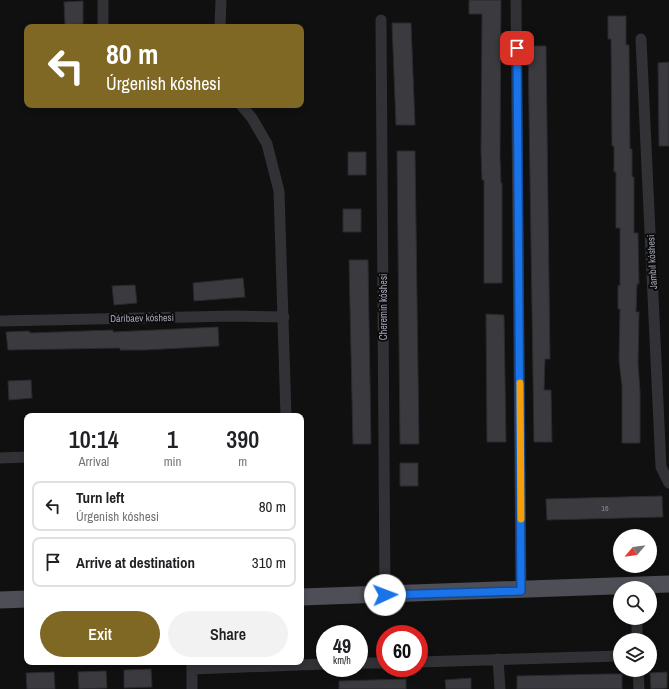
<!DOCTYPE html>
<html lang="en">
<head>
<meta charset="utf-8">
<style>
	:root { --surface:#fff; --page:#f2f2f2; --text:#202124; --muted:#757577; --line:#e0e0e0; --accent:#7f6824 }
	body { margin:0; font-family:"Archivo Narrow",sans-serif; background:var(--page); color:var(--text); height:100vh; display:flex; flex-direction:column; font-size:15px; white-space:nowrap }
	* { box-sizing:border-box; margin:0 }
	p { font-size:13px; color:var(--muted) }
	.icon { flex:none; width:22px; height:22px; fill:none; stroke:currentColor; stroke-width:2; stroke-linecap:round; stroke-linejoin:round }
	.map { position:relative; flex:1; overflow:hidden }
	.details { position:absolute; left:24px; top:413px; width:280px; height:252px; display:flex; flex-direction:column; background:var(--surface); border-radius:8px; box-shadow:0 2px 6px #0003 }
	.details>* { flex:none }
	.top-card { position:absolute; left:24px; top:24px; width:280px; height:84px; border-radius:8px; box-shadow:0 2px 6px #0003; background:#7f6824; color:#fff; overflow:hidden }
	.needle { width:26px; rotate:241deg }
	.buttons { position:absolute; left:613px; top:529px; display:grid; gap:8px }
	.buttons a { display:grid; place-items:center; width:44px; height:44px; border-radius:50%; background:var(--surface); box-shadow:0 2px 6px #0003; font-size:20px }
	.speed { position:absolute; left:316px; top:625px; display:flex; gap:8px; font-size:20px; font-weight:700; text-align:center }
	.speed>* { display:grid; place-content:center; width:52px; height:52px; border-radius:50%; background:var(--surface); box-shadow:0 2px 6px #0003; line-height:1 }
	.speed small { font-size:10px; font-weight:400 }
	.speed .limit { border:6px solid #d22; background:#fff; color:#111 }
	.pin { position:absolute; display:grid; place-items:center; width:34px; height:34px; color:#fff; margin:-17px; border-radius:8px; box-shadow:0 2px 6px #0006 }
	.me { position:absolute; width:44px; margin:-22px; rotate:88deg; stroke-linejoin:round; filter:drop-shadow(0 0 3px #0008) }
	.turn { display:flex; align-items:center; gap:14px; height:84px; padding:0 16px; font-size:18px }
	.turn .icon { width:52px; height:52px; stroke-width:2.5 }
	.turn b { display:block; font-size:28px; line-height:34px }
	.eta { display:flex; justify-content:space-evenly; align-items:center; height:68px; text-align:center }
	.eta b { font-size:24px; font-weight:600; line-height:28px }
	.primary-button { display:flex; gap:8px; margin-top:auto; padding:8px 16px }
	.primary-button a { flex:1; height:46px; border-radius:24px; background:var(--accent); color:#fff; font-size:16px; font-weight:600; line-height:46px; text-align:center }
	.primary-button a+a { background:var(--page); color:var(--text) }
	ul { padding:0; list-style:none }
	li { display:flex; align-items:center; gap:12px; height:50px; margin:0 8px 6px; padding:0 8px; border:2px solid var(--line); border-radius:8px }
	li div { flex:1 }
	li b { display:block; font-size:15px }
	li em { font-style:normal }
	.map>svg:first-child { display:block }
	.building { fill:#3a3a3f; stroke:#2a2a2e }
	.lines { fill:none; stroke-linecap:round; stroke-linejoin:round }
	.street { stroke:#313136; stroke-width:11 }
	.primary { stroke:#4d4e56; stroke-width:17 }
	.route-casing { stroke:#114b97; stroke-width:10 }
	.route { stroke:#1a73e8; stroke-width:7 }
	.slow { stroke:#f59e0b; stroke-width:7 }
	.labels { text-anchor:middle; dominant-baseline:central; stroke-width:4; stroke-linejoin:round; paint-order:stroke }
	.number-label { font-size:8px; fill:#878a96 }
	.street-label { font-size:10px; fill:#a1a5b3; stroke:#0b0b0c }
</style>
</head>
<body>
<div class="map">
<svg width="669" height="689" viewBox="0 0 669 689">
	<rect width="100%" height="100%" fill="#101011"/>
	<!-- building -->
	<path class="building" d="M469,0h32l-1,157 1,26h1v100h-18v-103h-2l-1,-28 1,-138h-13z
		M83,1v23l-18,1 -1,-23z
		M608,16h18v29h3l1,104h2v28h2v56h4l1,51h-2l-1,28h3l-1,51 2,29v51h-18v-57l-3,-26 1,-51h-2v-24l2,1v-58h-4v-56h-2v-26h-2l-1,-107h-3z
		M392,23h19l4,102h-19z
		M528,46h18l4,313h-5l-1,31h7l1,52h-18z
		M669,62v84h-10l-1,-83z
		M397,151h18l4,293h-19z
		M348,152h18v23h-18z
		M343,209h18v23h-18z
		M349,260h19l3,184h-18z
		M243,278l2,19 -51,4 -1,-18z
		M135,285l2,18 -23,2 -2,-19z
		M486,314l18,1 2,127h-19z
		M218,327l1,19 -74,4h-25v-2l-112,2 -2,-18 23,-1 1,2 83,-3v2z
		M31,380l1,18 -23,2 -1,-19z
		M400,463h18v23h-18z
		M662,496l1,21 -116,3 -1,-21z
		M151,669l1,18 -28,1v-18z
		M106,671l1,17 -28,1 -1,-17z
		M54,672l1,17h-28l-1,-16z
		M667,672v16l-16,1 -1,-16z
		M607,674h15v15h-105v-13z
		M471,678v11h-25l-1,-9z
		M406,679v10h-67v-8z"/>
	<g class="lines">
		<!-- street -->
		<path class="street" d="M103,0v27
			M516,0l5,591
			M381,20l4,575
			M220,27l1,-27
			M641,39l20,428 8,16
			M241,105l11,13 15,26 12,47 7,225
			M0,321l235,-5 49,1
			M0,458l27,-1
			M637,618v22
			M498,659l2,30
			M419,662l201,-6
			M192,663v26
			M359,663h26
			M192,669l133,-5
			M638,670l1,19"/>
		<!-- primary -->
		<path class="primary" d="M301,597l368,-13
			M0,600l27,-1"/>
	</g>
	<g class="lines">
		<!-- route casing -->
		<g class="route-casing">
			<path id="route" d="M385,595l136,-4 -4,-543"/>
		</g>
		<!-- route -->
		<use href="#route" class="route"/>
		<!-- slow -->
		<path class="slow" d="M520,383l1,136"/>
	</g>
	<g class="labels">
		<!-- number labels -->
		<g class="number-label">
			<text x="605" y="508">16</text>
		</g>
		<!-- street labels -->
		<g class="street-label">
			<text transform="translate(652 262) rotate(-93)">Jambıl kóshesi</text>
			<text transform="translate(383 307) rotate(-90)">Cheremin kóshesi</text>
			<text transform="translate(142 318) rotate(-1)">Dáribaev kóshesi</text>
		</g>
	</g>
</svg>
<div class="buttons">
<a><svg class="needle" viewBox="-14 -14 28 28"><path d="M0-13l5 13h-10z" fill="#e53935"/><path d="M0 13l5-13h-10z" fill="#757577"/></svg></a>
<a><svg class="icon" aria-label="search" viewBox="0 0 24 24"><circle cx="10" cy="10" r="6"/><path d="M15 15l6 6"/></svg></a>
<a><svg class="icon" aria-label="layers" viewBox="0 0 24 24"><path d="M12 4l9 5-9 5-9-5zM3 14l9 5 9-5"/></svg></a>
</div>
<div class="speed"><div>49<small>km/h</small></div><div class="limit">60</div></div>
<div class="pin" style="left:517px;top:48px;background:#d93025"><svg class="icon" aria-label="arrive" viewBox="0 0 24 24"><path d="M6 21V4h12l-3 4 3 4H6"/></svg></div>
<svg class="me" style="left:385px;top:595px" viewBox="-20 -20 40 40"><circle r="19" fill="#fff"/><path d="M0-13L10 11 0 6-10 11z" fill="#1a73e8"/></svg>
<div class="top-card">
<div class="turn"><svg class="icon" aria-label="left" viewBox="0 0 24 24"><path d="M17 20v-9H6M10 6l-5 5 5 5"/></svg><div><b>80 m</b>Úrgenish kóshesi</div></div>
</div>
<section class="details">
<div class="eta">
<div><b>10:14</b><p>Arrival</p></div>
<div><b>1</b><p>min</p></div>
<div><b>390</b><p>m</p></div>
</div>
<ul>
<li><svg class="icon" aria-label="left" viewBox="0 0 24 24"><path d="M17 20v-9H6M10 6l-5 5 5 5"/></svg><div><b>Turn left</b><p>Úrgenish kóshesi</p></div><em>80 m</em></li>
<li><svg class="icon" aria-label="arrive" viewBox="0 0 24 24"><path d="M6 21V4h12l-3 4 3 4H6"/></svg><div><b>Arrive at destination</b></div><em>310 m</em></li>
</ul>
<div class="primary-button"><a>Exit</a><a>Share</a></div>
</section>
</div>
</body>
</html>
